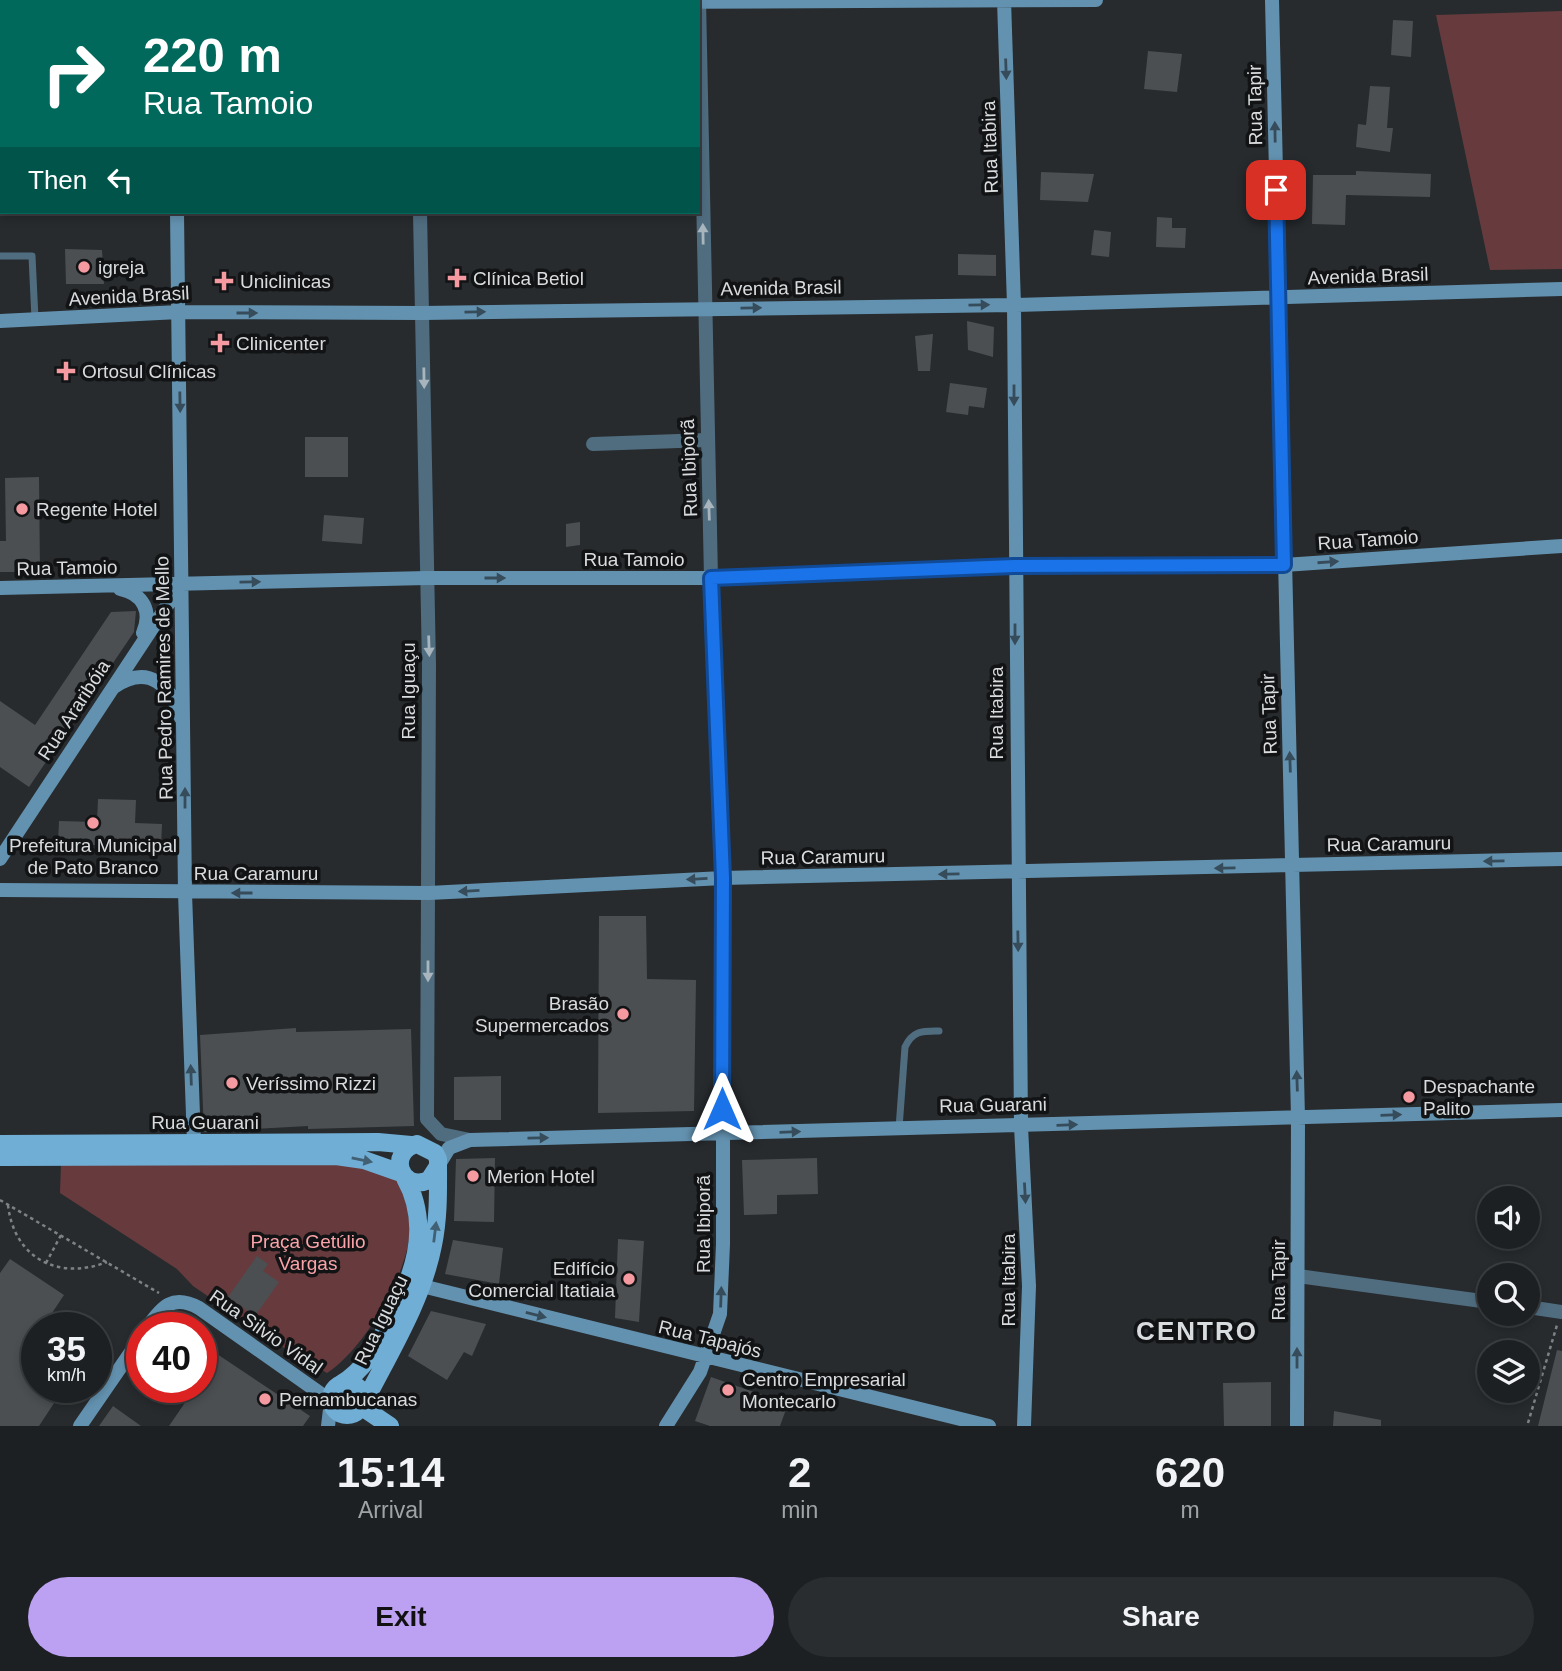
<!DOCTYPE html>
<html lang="en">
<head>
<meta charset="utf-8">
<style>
	:root { --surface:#1d2022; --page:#2a2d2f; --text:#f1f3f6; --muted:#a0a3a5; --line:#3b3e40; --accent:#bca0f2 }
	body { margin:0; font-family:Helvetica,sans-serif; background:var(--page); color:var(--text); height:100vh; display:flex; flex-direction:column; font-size:26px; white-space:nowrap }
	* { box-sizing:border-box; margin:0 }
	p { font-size:23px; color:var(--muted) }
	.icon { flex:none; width:38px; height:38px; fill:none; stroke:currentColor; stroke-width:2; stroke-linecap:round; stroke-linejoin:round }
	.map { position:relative; height:1426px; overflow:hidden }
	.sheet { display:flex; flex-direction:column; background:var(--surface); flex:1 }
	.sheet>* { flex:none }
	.hud { position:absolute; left:0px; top:0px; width:700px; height:214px; box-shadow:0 4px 10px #0003,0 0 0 2px var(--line); background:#00695c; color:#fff; overflow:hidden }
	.controls { position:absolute; left:1477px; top:1186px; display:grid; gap:14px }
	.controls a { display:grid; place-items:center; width:63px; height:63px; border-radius:50%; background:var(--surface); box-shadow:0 4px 10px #0003,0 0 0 2px var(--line); font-size:35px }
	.speed { position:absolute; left:21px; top:1312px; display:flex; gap:14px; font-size:35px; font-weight:700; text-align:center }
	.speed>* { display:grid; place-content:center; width:91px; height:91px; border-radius:50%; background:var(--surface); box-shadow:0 4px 10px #0003,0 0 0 2px var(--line); line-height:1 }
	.speed small { font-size:18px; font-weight:400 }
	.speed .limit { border:10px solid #d22; background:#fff; color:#111 }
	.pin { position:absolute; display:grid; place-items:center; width:60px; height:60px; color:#fff; margin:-30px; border-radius:14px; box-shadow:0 4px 10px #0006 }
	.me { position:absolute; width:77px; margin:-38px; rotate:0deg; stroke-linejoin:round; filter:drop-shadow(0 0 5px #0008) }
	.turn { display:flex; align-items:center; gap:24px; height:147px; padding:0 28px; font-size:32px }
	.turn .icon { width:91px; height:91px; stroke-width:2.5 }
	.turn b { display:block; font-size:49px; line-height:60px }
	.then { display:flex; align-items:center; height:66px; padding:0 28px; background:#0003; gap:14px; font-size:26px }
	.eta { display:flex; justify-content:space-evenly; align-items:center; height:119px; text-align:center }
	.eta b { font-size:42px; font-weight:700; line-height:49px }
	.cta { display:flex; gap:14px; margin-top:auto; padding:14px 28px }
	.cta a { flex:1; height:80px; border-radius:42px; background:var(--accent); color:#111; font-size:28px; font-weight:700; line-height:80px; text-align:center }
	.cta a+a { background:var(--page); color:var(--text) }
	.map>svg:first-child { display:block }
	.green { fill:#673b3d }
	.building { fill:#4b4f52 }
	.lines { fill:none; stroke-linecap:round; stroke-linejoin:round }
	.path { stroke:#7f8285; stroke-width:2.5; stroke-dasharray:3.5 3.5; stroke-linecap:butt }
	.lane { stroke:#506d80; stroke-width:7 }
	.street { stroke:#506d80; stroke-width:14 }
	.secondary { stroke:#6392b0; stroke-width:14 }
	.primary { stroke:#71aed5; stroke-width:18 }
	.oneway { fill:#364c5a }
	.oneway2 { fill:#a9b5bd }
	.oneway3 { fill:#416074 }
	.route-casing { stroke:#114b97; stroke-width:18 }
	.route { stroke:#1a73e8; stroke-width:12 }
	.poi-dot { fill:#f49aa0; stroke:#111314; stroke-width:2.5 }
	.labels { text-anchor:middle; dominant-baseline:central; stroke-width:7; stroke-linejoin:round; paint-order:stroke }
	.street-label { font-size:19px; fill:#d9dcde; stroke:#111314 }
	.poi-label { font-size:19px; fill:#d9dcde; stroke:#111314; text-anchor:start }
	.park-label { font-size:19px; fill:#faa3a8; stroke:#111314 }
	.district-label { font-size:26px; font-weight:bold; letter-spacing:2px; fill:#d9dcde; stroke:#111314 }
</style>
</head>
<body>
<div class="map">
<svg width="1562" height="1426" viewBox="0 0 1562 1426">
	<rect width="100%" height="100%" fill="#272b2e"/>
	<!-- green -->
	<path class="green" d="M1562,11v258l-72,1 -54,-255z
		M342,1161c13,4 35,5 46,13 62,40 -17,172 -61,199l-43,-25 -91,-62 -16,-17 -117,-76 1,-29z"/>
	<!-- building -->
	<path class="building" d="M1393,20l20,1 -2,36 -20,-2z
		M1148,51l34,3 -5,38 -33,-3z
		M1370,86l20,1 -3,41h6l-3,24 -34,-5 2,-23 8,1z
		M1356,171l75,3 -1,23 -84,-2 -1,30 -33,-1 1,-49h43z
		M1041,172l53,2 -6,28 -48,-2z
		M1157,217l15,1v10h14l-1,20 -29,-1z
		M1094,230l17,2 -2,25 -18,-2z
		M65,249l37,1 2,34h-38z
		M958,254l38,1v21l-38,-1z
		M967,321l27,6 -1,30 -25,-7z
		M933,334l-3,37h-12l-3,-35z
		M950,383l37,5 -3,20 -15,-2 -1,9 -22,-3z
		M305,437h43v40h-43z
		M39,477l1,95h-40v-31h6l-1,-63z
		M324,515l40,3 -2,26 -40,-3z
		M580,522v23l-14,2v-23z
		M136,611l-2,21 -105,155 -29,-20v-66l35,24 76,-113z
		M98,799l38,1 -1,23 27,1 -1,23 -103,-3 1,-23 38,1z
		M599,916h47l1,63 49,1 -2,131 -96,2z
		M296,1028v4l115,-3 3,97 -106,3v-3l-104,6 -4,-97z
		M501,1076v44h-47v-43z
		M495,1158l-1,64 -40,-1 2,-62z
		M817,1158l1,36 -41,1v19l-33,1 -2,-55z
		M618,1239l26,2 -5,81 -24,-4z
		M453,1240l50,8 -4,36 -54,-10z
		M257,1256l11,8 -5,7 16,11 -24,34 -27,-19z
		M10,1259l54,36 -22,33h-5v8l-13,20 13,8v24h27l-25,38h-39v-153z
		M431,1311l55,13 -14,32 -8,-4 -17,28 -39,-24z
		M1557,1350l5,1v75h-24z
		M217,1354l93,62 -7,10h-134l26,-38h6v-10z
		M711,1377l77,27 -8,22h-70l-15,-5z
		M1271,1382v44h-47l-1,-43z
		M113,1406l28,20h-42z
		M1334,1411l47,9v6h-48z"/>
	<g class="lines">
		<!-- path -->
		<path class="path" d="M0,1200l159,93
			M8,1205c6,53 50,76 99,57
			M46,1263l15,-28
			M1528,1423l29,-98"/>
		<!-- lane -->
		<path class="lane" d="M0,256h32l3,63
			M899,1128l6,-81c8,-17 18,-16 34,-16"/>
		<!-- street -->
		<path class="street" d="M414,0v2
			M699,0l12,578
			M420,212l9,453 -2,454 14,15 29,6
			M593,444l114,-4
			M1298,1276l191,26
			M1528,1307l34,5"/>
		<!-- secondary -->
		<path class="secondary" d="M172,0v2
			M1004,0l10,305 7,821 8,160 -5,140
			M1272,0l26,1118 -1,308
			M626,2l470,-2
			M0,16h2
			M177,212l8,681 9,250
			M0,321l179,-9 244,1 591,-8 548,-16
			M0,588l427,-10h284l303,-12 270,-1 278,-19
			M120,589c24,5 32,23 23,44
			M114,687c35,-24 57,-1 67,31
			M0,859l182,-276
			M0,890l429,3 294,-15 839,-19
			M438,1166l11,-18 21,-8 1092,-30
			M422,1286l567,140
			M147,1328c15,-22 26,-34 52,-20l132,93 -3,25
			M80,1426l62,-90
			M666,1426l34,-54 20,-58 3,-70v-366l-12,-300"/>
		<!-- primary -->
		<path class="primary" d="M0,1144l378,-2 33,3
			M0,1157l336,-1 28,4 37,13
			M331 1399a16 16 0 1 1 32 0a16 16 0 1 1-32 0Z
			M341,1384c23,-14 34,-34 46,-58 25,-46 46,-98 18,-148
			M390,1426l-28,-19c26,-52 60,-105 71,-162 6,-29 5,-57 5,-86l-3,-6 -18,-9c-30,7 -17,49 12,36l9,-14"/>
	</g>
	<!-- one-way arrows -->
	<defs><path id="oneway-solid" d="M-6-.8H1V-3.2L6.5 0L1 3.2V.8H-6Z" transform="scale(1.75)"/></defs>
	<g class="oneway">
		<use href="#oneway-solid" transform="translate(1006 69) rotate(88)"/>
		<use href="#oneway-solid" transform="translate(1275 132) rotate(-91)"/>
		<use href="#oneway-solid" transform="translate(979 305) rotate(-1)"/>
		<use href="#oneway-solid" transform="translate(751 308) rotate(-1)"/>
		<use href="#oneway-solid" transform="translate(475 312) rotate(-1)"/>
		<use href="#oneway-solid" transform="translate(247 313)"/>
		<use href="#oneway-solid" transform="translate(1014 395) rotate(90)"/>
		<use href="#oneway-solid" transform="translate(180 402) rotate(89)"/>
		<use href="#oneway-solid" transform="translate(1328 562) rotate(-4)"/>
		<use href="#oneway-solid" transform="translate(495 578)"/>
		<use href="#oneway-solid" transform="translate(250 582) rotate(-1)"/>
		<use href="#oneway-solid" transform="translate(1015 634) rotate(90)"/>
		<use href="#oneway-solid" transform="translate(1290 762) rotate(-92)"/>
		<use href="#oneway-solid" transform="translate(185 798) rotate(-90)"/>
		<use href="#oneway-solid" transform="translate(1494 861) rotate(179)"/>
		<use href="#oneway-solid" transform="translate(1225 868) rotate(179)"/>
		<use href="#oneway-solid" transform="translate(949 874) rotate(179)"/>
		<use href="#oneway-solid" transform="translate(697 879) rotate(177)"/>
		<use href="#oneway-solid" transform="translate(469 891) rotate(177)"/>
		<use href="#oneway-solid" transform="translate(242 893) rotate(180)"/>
		<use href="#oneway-solid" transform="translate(1018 941) rotate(89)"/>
		<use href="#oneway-solid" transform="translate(191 1075) rotate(-92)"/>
		<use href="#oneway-solid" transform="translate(1297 1081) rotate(-92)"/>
		<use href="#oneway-solid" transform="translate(1391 1115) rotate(-2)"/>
		<use href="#oneway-solid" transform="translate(1067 1125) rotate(-2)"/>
		<use href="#oneway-solid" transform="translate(790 1132) rotate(-2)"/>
		<use href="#oneway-solid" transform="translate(538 1138) rotate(-1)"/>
		<use href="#oneway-solid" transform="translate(1025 1193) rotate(87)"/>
		<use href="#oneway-solid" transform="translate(721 1297) rotate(-88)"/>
		<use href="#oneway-solid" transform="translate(536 1315) rotate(14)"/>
		<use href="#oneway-solid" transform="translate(1297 1358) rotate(-90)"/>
	</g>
	<g class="oneway2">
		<use href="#oneway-solid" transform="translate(703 234) rotate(-91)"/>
		<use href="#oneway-solid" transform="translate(424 378) rotate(89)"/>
		<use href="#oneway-solid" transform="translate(709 510) rotate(-92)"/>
		<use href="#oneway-solid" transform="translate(429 646) rotate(88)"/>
		<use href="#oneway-solid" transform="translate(428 971) rotate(90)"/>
	</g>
	<g class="oneway3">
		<use href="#oneway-solid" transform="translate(362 1160) rotate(11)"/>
		<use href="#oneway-solid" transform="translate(435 1232) rotate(-83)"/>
	</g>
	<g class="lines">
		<!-- route casing -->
		<g class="route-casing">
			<path id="route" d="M722,1109l1,-231 -12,-300 303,-12 270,-1 -8,-375"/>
		</g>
		<!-- route -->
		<use href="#route" class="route"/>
	</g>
	<!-- markers -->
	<g class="poi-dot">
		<circle cx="84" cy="267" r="7"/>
		<path d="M453.5 267.5h7v7h7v7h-7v7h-7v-7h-7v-7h7z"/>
		<path d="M220.5 270.5h7v7h7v7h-7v7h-7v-7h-7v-7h7z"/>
		<path d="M216.5 332.5h7v7h7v7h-7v7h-7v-7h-7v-7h7z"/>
		<path d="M62.5 360.5h7v7h7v7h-7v7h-7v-7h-7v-7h7z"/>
		<circle cx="22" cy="509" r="7"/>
		<circle cx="93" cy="823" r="7"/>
		<circle cx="623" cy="1014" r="7"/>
		<circle cx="232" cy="1083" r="7"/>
		<circle cx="1409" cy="1097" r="7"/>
		<circle cx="473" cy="1176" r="7"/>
		<circle cx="629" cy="1279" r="7"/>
		<circle cx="728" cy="1390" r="7"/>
		<circle cx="265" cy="1399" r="7"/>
	</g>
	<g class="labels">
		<!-- street labels -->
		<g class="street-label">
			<text transform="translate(1255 105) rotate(-91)">Rua Tapir</text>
			<text transform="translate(990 147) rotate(-92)">Rua Itabira</text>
			<text transform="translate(1368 276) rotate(-2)">Avenida Brasil</text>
			<text transform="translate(781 288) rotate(-1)">Avenida Brasil</text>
			<text transform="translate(129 296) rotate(-3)">Avenida Brasil</text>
			<text transform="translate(689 468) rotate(-92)">Rua Ibiporã</text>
			<text transform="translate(1368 540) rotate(-4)">Rua Tamoio</text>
			<text x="634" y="559">Rua Tamoio</text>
			<text transform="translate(67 568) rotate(-1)">Rua Tamoio</text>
			<text transform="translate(164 678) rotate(-91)">Rua Pedro Ramires de Mello</text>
			<text transform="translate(408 691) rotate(-90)">Rua Iguaçu</text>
			<text transform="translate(74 710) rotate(-57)">Rua Araribóia</text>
			<text transform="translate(996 713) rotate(-90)">Rua Itabira</text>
			<text transform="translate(1269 714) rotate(-92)">Rua Tapir</text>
			<text transform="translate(1389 844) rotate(-1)">Rua Caramuru</text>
			<text transform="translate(823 857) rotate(-1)">Rua Caramuru</text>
			<text x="256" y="873">Rua Caramuru</text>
			<text transform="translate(993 1105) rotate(-1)">Rua Guarani</text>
			<text x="205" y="1122">Rua Guarani</text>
			<text transform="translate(703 1224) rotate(-90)">Rua Ibiporã</text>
			<text transform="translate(1008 1280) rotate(-90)">Rua Itabira</text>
			<text transform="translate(1278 1280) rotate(-90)">Rua Tapir</text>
			<text transform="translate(381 1320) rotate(-64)">Rua Iguaçu</text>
			<text transform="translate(266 1332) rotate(35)">Rua Silvio Vidal</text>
			<text transform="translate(710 1339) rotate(14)">Rua Tapajós</text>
		</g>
		<!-- poi labels -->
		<g class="poi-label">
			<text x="98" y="267">igreja</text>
			<text x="473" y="278">Clínica Betiol</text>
			<text x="240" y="281">Uniclinicas</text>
			<text x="236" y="343">Clinicenter</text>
			<text x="82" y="371">Ortosul Clínicas</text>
			<text x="36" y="509">Regente Hotel</text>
			<text x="93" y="845" text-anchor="middle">Prefeitura Municipal<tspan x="93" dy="22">de Pato Branco</tspan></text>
			<text x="609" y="1003" text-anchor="end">Brasão<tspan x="609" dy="22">Supermercados</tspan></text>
			<text x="246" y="1083">Veríssimo Rizzi</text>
			<text x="1423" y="1086">Despachante<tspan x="1423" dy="22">Palito</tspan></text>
			<text x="487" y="1176">Merion Hotel</text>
			<text x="615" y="1268" text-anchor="end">Edifício<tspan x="615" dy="22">Comercial Itatiaia</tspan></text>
			<text x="742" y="1379">Centro Empresarial<tspan x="742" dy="22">Montecarlo</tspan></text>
			<text x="279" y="1399">Pernambucanas</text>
		</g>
		<!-- park labels -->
		<g class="park-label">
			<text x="308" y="1241">Praça Getúlio<tspan x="308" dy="22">Vargas</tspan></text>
		</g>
		<!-- district labels -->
		<g class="district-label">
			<text x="1197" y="1331">CENTRO</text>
		</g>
	</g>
</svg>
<div class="controls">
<a><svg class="icon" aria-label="sound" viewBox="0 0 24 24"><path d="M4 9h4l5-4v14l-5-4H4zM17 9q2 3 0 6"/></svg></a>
<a><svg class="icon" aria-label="search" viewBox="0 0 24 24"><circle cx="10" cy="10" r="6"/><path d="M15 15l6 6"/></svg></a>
<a><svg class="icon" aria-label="layers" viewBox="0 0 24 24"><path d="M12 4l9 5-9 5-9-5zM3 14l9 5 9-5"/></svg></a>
</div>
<div class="speed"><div>35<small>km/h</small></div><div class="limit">40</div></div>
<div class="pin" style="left:1276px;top:190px;background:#d93025"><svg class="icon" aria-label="arrive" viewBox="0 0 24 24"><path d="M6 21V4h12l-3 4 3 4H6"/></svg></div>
<svg class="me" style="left:722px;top:1109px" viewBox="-20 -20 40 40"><path d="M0-17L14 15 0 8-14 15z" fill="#1a73e8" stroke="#fff" stroke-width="4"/></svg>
<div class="hud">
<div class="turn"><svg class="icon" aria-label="right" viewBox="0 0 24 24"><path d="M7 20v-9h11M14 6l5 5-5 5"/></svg><div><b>220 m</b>Rua Tamoio</div></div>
<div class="then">Then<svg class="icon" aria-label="left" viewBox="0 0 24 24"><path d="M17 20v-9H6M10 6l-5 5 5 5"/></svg></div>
</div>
</div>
<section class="sheet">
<div class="eta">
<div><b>15:14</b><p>Arrival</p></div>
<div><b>2</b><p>min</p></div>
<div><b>620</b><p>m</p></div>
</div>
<div class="cta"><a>Exit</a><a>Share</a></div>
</section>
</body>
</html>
